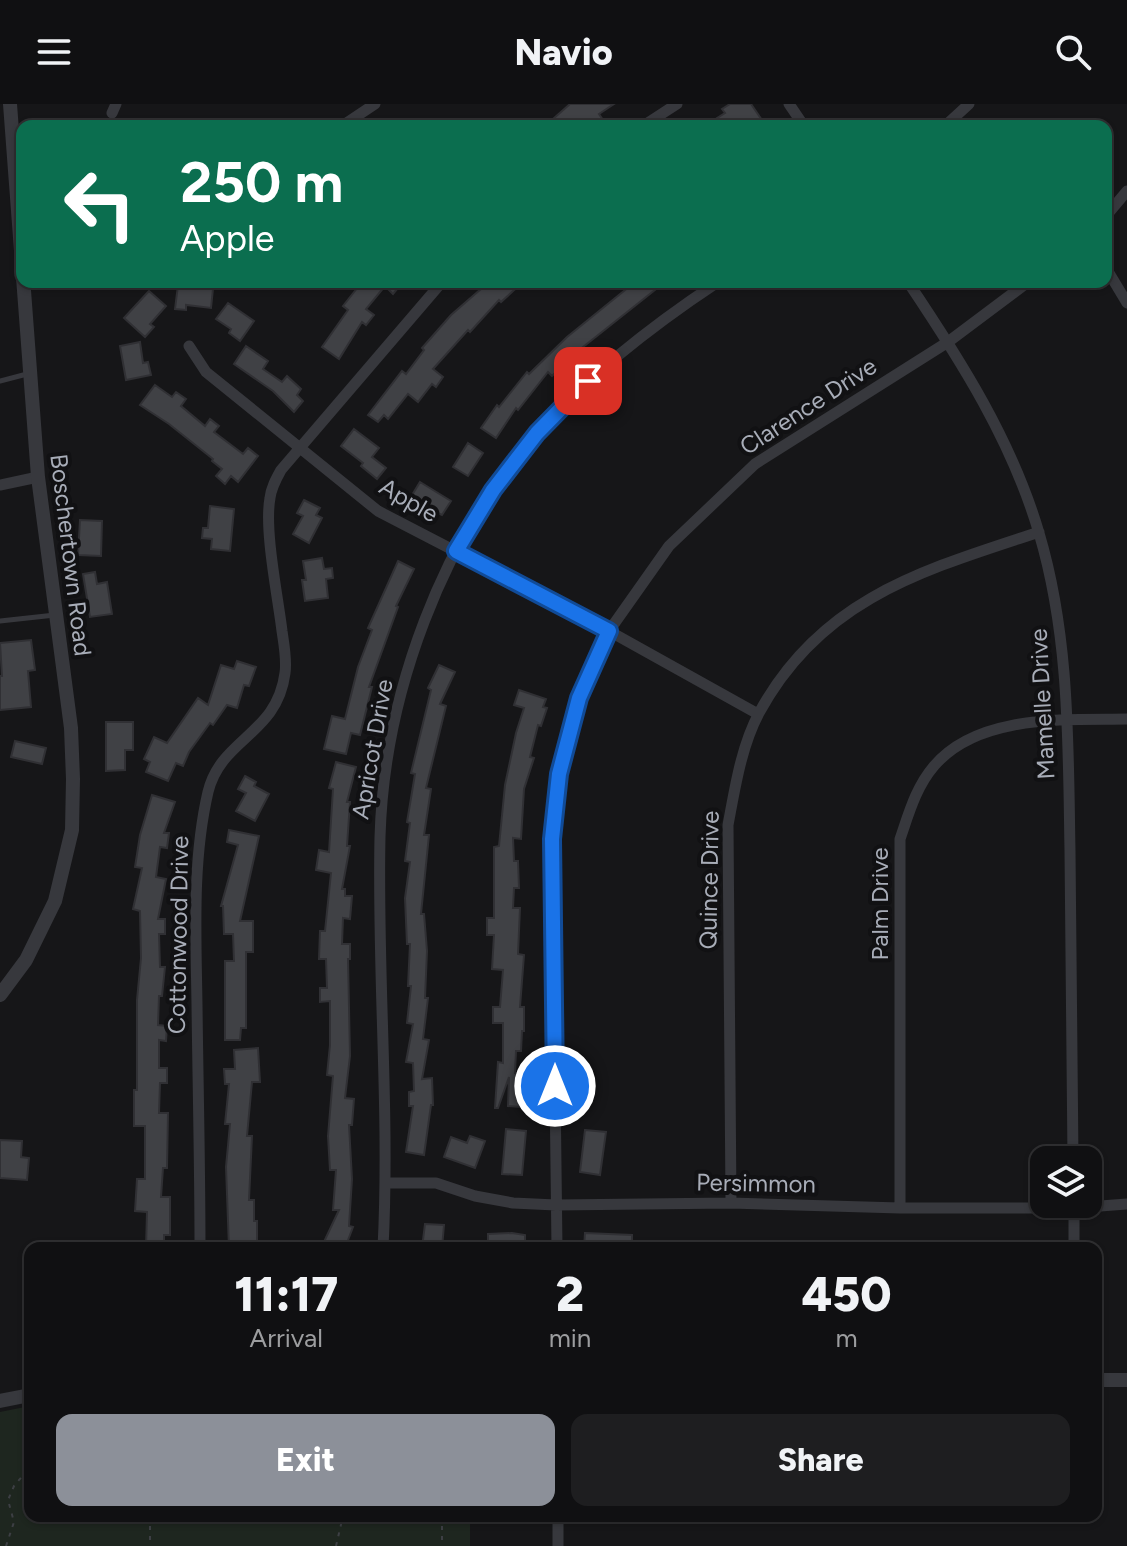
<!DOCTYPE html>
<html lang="en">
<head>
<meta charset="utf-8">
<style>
	:root { --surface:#101012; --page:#1e1e20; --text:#f1f3f6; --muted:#9c9d9f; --line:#303032; --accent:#8c9099 }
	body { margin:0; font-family:Figtree,sans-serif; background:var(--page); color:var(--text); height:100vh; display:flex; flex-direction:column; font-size:30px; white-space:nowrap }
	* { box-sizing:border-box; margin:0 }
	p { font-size:26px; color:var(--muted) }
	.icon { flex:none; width:44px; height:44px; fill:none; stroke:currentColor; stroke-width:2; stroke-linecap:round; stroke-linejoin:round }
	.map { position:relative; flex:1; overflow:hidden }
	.drawer { position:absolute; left:24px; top:1138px; width:1078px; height:280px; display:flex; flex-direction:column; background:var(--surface); border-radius:16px; box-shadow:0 2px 6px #0004,0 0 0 2px var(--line) }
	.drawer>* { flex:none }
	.guide { position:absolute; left:16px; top:16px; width:1096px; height:168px; border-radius:16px; box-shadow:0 2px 6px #0004,0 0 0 2px var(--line); background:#0b6e4f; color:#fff; overflow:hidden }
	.controls { position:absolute; left:1030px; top:1042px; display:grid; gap:16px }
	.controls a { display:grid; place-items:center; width:72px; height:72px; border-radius:16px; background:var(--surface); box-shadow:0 2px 6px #0004,0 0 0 2px var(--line); font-size:40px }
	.pin { position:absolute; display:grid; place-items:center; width:68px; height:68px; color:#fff; margin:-34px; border-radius:16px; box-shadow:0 4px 12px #0006 }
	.me { position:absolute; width:88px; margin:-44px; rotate:0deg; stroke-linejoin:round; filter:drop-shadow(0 0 6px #0008) }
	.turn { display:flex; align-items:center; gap:28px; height:168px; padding:0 32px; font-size:36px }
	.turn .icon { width:104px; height:104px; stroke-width:2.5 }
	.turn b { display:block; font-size:56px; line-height:68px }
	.eta { display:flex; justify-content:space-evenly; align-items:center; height:136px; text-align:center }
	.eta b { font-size:48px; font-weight:800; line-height:56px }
	.action { display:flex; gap:16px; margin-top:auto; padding:16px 32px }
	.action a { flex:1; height:92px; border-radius:16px; background:var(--accent); color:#fff; font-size:32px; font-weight:800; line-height:92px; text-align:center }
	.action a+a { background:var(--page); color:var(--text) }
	header { display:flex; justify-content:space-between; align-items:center; height:104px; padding:0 32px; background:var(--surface); font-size:36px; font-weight:800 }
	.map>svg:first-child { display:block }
	.green { fill:#1e261f }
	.building { fill:#404145; stroke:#303034; stroke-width:2 }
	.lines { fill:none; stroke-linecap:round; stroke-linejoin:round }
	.path { stroke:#3d3f44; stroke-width:2; stroke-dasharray:4 6; stroke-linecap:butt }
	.service { stroke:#37383d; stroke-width:5 }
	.minor { stroke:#37383d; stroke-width:11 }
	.tertiary { stroke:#37383d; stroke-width:14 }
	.route-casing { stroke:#114b97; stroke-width:20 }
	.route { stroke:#1a73e8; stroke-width:14 }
	.labels { text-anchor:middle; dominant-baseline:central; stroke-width:8; stroke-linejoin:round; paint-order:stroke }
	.street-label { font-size:24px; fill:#a8adb8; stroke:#111113 }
</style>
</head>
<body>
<header><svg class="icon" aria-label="menu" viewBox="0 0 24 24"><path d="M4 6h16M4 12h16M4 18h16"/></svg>Navio<svg class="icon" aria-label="search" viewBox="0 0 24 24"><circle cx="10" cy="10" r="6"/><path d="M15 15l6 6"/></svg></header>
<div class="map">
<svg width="1127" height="1442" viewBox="0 0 1127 1442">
	<rect width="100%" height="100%" fill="#161618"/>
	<!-- green -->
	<path class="green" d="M30,1302v110h440v30h-470v-134z"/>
	<!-- building -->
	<path class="building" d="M570,0h44l-15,10 4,6 -9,6h-4l-4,-6 -6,6h-35z
		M730,0h21l15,22h-44l-5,-8 8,-5 -3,-4z
		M362,178h41l-10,12 -8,-8 -19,23 8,6 -8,10 -4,-3 -23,37 -17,-12 26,-37 -5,-4z
		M489,178h34l-22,20 -2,-2 -29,32 -2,-2 -35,39 10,8 -7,10 -4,-3 -14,18 -10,-8 -20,25 -4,-4 -6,7 -10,-7 34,-44 4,3 18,-24 -2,-2 29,-33z
		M635,178h30l-87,69 -26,25 -4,-4 -30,38 -2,-2 -20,30 -15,-10 16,-23 2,2 28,-35 2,2 38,-37z
		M178,181l35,4 -2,19 -25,-3v5l-11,-1z
		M149,187l17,15 -16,18 4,3 -9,10 -21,-19z
		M228,199l26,18 -14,20 -11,-8 2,-4 -15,-10z
		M140,238l3,21 5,-1 3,13 -25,5 -6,-34z
		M246,242l22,15 -5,8 19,13 5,-6 14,13 -4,6 6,6 -9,11 -21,-21 -39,-27z
		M155,281l17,12 4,-5 10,7 -5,7 24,20 5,-7 9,7 -5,6 29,22 5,-6 10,8 -20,26 -7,-6 -6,8 -9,-8 6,-7 -10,-8 1,-2 -44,-35 -29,-19z
		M354,325l25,19 -7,9 14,11 -9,11 -16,-13 2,-3 -22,-17z
		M468,339l15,10 -15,23 -15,-9z
		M420,378l31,19 -9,14 -33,-15z
		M304,396l16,8 -4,7 6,3 -13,25 -16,-9 10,-18 -6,-3z
		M210,402l24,3 -4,42 -19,-2 1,-10 -10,-1 1,-10h5z
		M80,416l22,1 -1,35 -23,-1z
		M322,454l2,11 8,-1 1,10 -7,1 2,19 -23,3 -3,-21h4l-3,-19z
		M398,457l16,8 -18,37 2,1 -29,80h3l-12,48 -9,-2 -5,21 -22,-5 8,-33 13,3 13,-52 14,-37 -4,-2z
		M95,468l2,12 10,-2 5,32 -22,3 -7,-43z
		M31,536l4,30 -7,1 3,36 -31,3v-34h2l-2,-33z
		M237,557l19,6 -7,19 -5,-1 -7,23 -10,-3 -14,20 -3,-2 -21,29 -6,14 -7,-3 -8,18 -22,-9 4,-10 -6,-3 10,-22 13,6 31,-45 10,7 13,-40 13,4z
		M439,561l16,7 -15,32 6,2 -20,82 5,1 -7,46h5l-8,79h3l3,37 -2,47h3l-5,41 6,1 -7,39 10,-1 1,27h-2l-7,50 -18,-3 7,-46h-4v-14l5,-1 -1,-28 -7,-1 7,-38 -6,-1 4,-37h-3l2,-42h-3l-2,-46 5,-36 -5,-1 5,-38 -3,-1 8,-48 -4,-1 20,-83 -3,-2z
		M519,586l27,9 -3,8 4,1 -6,18 -3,-1 -8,32 4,1 -10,31 -3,50 -8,-1 1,23h4l1,27h-5l-1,20h7l-2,46 6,1 -4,52h4v24h-2l-1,20h-5l-1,22h7l-1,34 -13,-1 1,-29 -11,31h-3l3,-46 5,1v-40h-10v-16h7l3,-37 -11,-1 2,-34h-7v-17h7v-71l5,-1 6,-61 11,-52 8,-25 -10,-3z
		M106,618h27v28h-8v20l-19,1z
		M15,637l31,7 -4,16 -31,-7z
		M336,658l20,5 -9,35h3l-3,44h3l-8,43h3v7h7l-2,23 -7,-1 -1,26h8v15h-2l2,97 -5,42 9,1 -2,26h-3l3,54 -3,47 4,1 -8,21h-20l1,-3 -3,-1 16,-34h-6l3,-40h-6l-2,-34 5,-60 -6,-1 3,-30v-44l-10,1v-14h7l-1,-29h-7l1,-28h5l6,-58 -15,-3 3,-20 10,2 4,-63 -4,-1z
		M245,672l11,6 -2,4 15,8 -14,27 -19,-10 10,-18 -8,-4z
		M152,691l23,7 -11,31h5l-2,15 -7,-1 -4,30 10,2 -8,40h7v15h-6l1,33h5l-3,29h-3l-1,29 9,1 -1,15 -7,-1v28h8v15h-7l-1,30h9l-1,55h-4l-2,29h9v38h-6v13h-18l1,-36 -12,-1 2,-32h8v-53h-11v-36h3v-90l4,-42 -1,-47 -7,-2 9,-41 -7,-1 5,-32z
		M229,726l30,6 -19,85h13v31h-7v76h-5l-1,12h-15v-79h9l-1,-27h-9l-1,-28h-2l17,-61 -11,-3z
		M258,944l2,34h-8l-5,54h5l-3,64h5v21h3v27h-28l-3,-81 4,-43h-5l4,-40h-4l-1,-15h11l-1,-19z
		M506,1025l20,2 -4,44 -20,-1z
		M585,1026l21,2 -6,43 -20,-3z
		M470,1032l15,5 -10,27 -31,-11 7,-20 16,6z
		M0,1036l22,1 -1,16 8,1 -2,22 -27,-2z
		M425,1120l19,1 -2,23h-20z
		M512,1129l13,2v13h-37v-14z
		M585,1129l47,2v13h-48z"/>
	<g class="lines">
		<!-- path -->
		<path class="path" d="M150,1412v30
			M442,1412v30
			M6,1442l8,-24 -6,-22 6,-14 16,-19
			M336,1442l7,-30"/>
		<!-- service -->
		<path class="service" d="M0,277l27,-7
			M0,517l55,-6"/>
		<!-- minor -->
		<path class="minor" d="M789,0l15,22
			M112,9l4,-9
			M342,22l33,-22
			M643,22l34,-22
			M945,22l24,-22
			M1106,112l21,-25
			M1106,164l21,35
			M908,178c53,79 104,159 131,251 31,104 29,211 31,318 1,103 2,206 3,309
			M189,242l17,26 172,139 231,120 149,83
			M0,381l38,-8
			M386,1079h50l39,13 38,7 43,2 175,-2 169,5h174l53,-4
			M731,1099l-3,-378c7,-37 13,-78 31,-112 62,-115 165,-143 280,-181
			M1074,1100v44
			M900,1104v-369c9,-26 16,-52 34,-73 44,-52 131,-46 193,-47
			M200,1144c0,-81 -2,-162 -3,-243 -1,-70 -5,-144 11,-213 13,-54 69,-57 77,-119 2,-13 -1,-28 -3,-42 -4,-34 -18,-101 -12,-133 1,-10 6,-19 11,-28l161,-188
			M383,1144c7,-137 -6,-274 -3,-411 4,-142 62,-299 157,-405 53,-58 116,-107 181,-150
			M557,1144l-5,-409 7,-65 20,-76 30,-67 60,-85 86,-82 193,-122 80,-60
			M558,1442v-30"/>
		<!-- tertiary -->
		<path class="tertiary" d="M0,891l26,-35 29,-59 17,-71 1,-51 -2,-51 -33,-251 -28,-373
			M1096,1276h31
			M0,1297l30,-6"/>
	</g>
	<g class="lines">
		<!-- route casing -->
		<g class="route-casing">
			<path id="route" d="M555,982l-3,-247 7,-65 20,-76 30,-67 -153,-80 37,-61 44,-57 51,-52"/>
		</g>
		<!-- route -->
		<use href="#route" class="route"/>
	</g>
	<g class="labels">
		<!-- street labels -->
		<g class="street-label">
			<text transform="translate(808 302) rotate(-33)">Clarence Drive</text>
			<text transform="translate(409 396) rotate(30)">Apple</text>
			<text transform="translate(71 451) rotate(83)">Boschertown Road</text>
			<text transform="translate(1042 600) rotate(-93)">Mamelle Drive</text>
			<text transform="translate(372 645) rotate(-80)">Apricot Drive</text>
			<text transform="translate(709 776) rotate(-89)">Quince Drive</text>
			<text transform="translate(879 800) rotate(-90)">Palm Drive</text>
			<text transform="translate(178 831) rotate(-89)">Cottonwood Drive</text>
			<text transform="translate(756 1079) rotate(1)">Persimmon</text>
		</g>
	</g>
</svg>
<div class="controls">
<a><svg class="icon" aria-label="layers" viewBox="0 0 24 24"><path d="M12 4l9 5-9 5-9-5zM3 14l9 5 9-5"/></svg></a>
</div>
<div class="pin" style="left:588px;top:277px;background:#d93025"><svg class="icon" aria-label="arrive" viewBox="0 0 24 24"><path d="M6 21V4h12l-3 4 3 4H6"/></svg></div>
<svg class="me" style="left:555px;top:982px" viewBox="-20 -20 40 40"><circle r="17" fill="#1a73e8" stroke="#fff" stroke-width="3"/><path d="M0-11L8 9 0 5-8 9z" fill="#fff"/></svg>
<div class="guide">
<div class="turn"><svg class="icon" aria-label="left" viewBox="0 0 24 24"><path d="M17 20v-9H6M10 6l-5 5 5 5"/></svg><div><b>250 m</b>Apple</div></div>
</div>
<section class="drawer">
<div class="eta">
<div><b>11:17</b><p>Arrival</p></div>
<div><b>2</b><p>min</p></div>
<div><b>450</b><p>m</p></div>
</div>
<div class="action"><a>Exit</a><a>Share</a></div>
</section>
</div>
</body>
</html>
